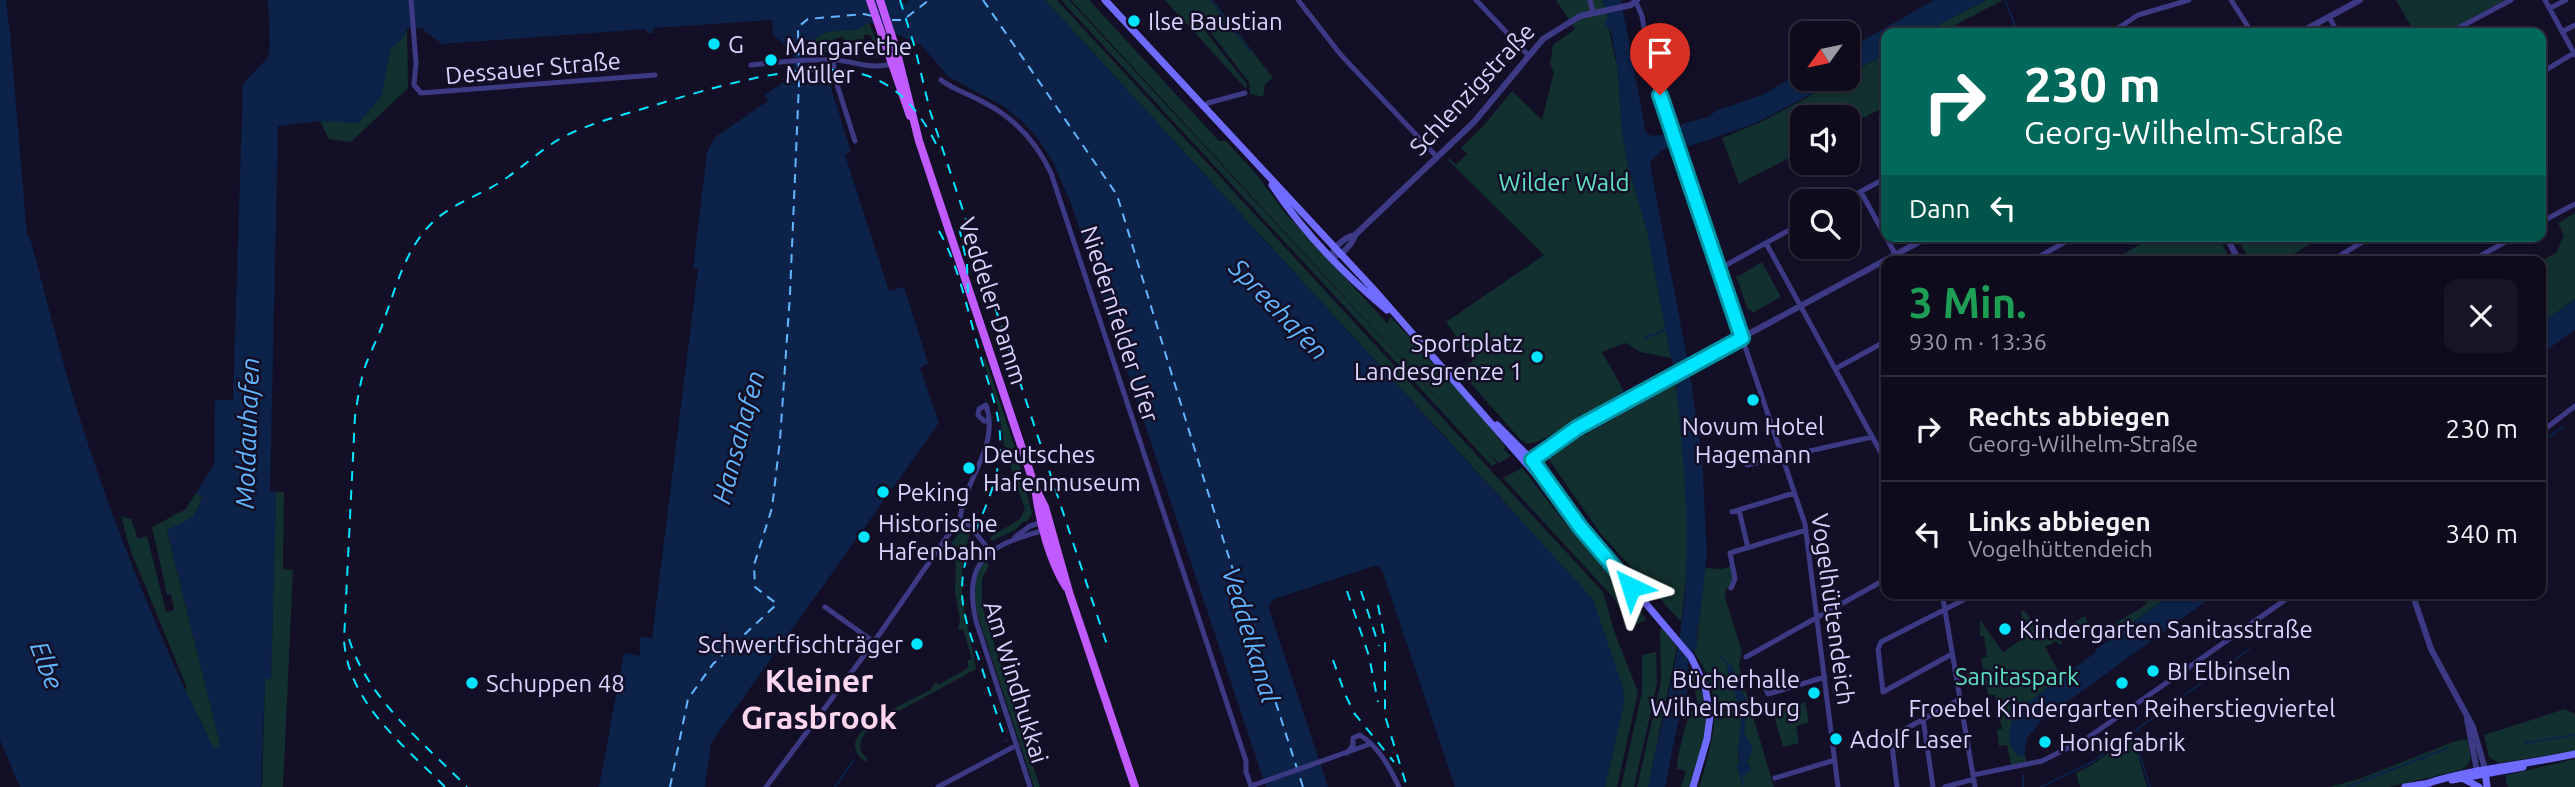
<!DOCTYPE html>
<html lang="de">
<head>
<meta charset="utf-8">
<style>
	:root { --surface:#0e0b1c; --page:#171425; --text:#f1f3f6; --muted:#9b9ba3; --line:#2e2b3b }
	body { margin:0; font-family:Ubuntu,sans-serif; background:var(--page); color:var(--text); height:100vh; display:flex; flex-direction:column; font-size:26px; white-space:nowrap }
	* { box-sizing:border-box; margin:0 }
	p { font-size:23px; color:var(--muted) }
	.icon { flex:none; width:38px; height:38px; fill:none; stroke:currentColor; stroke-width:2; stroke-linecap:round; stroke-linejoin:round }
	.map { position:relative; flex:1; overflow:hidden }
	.panel { position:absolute; left:1881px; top:256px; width:665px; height:343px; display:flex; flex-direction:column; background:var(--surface); border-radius:14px; box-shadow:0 2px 5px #0004,0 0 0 2px var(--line) }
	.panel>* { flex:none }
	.top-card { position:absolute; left:1881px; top:28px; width:665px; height:214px; border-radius:14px; box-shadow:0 2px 5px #0004,0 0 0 2px var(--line); background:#00695c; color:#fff; overflow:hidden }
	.needle { width:46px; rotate:237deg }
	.tools { position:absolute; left:1790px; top:21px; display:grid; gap:14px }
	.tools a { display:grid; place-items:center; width:70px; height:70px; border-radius:14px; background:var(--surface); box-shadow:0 2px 5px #0004,0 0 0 2px var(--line); font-size:35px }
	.pin { position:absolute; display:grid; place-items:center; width:60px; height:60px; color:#fff; margin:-72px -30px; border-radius:50% 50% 50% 0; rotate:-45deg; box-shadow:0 0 7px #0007 }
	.pin .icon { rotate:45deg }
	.me { position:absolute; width:77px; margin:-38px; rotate:319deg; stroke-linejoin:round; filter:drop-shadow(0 0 5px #0008) }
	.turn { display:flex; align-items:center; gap:24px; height:147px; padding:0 28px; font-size:32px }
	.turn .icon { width:91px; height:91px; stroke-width:2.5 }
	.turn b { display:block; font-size:49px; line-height:60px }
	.then { display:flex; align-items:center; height:66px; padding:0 28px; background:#0003; gap:14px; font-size:26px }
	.round { display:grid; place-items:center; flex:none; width:74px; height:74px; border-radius:14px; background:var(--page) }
	.headline { display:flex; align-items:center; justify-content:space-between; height:119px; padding:0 28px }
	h1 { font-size:42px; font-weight:700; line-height:52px; color:#1e9e55 }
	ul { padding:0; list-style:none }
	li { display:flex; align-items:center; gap:21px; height:105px; padding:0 28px; border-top:2px solid var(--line) }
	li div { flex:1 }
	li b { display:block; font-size:26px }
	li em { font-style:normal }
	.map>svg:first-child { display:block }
	.green { fill:#12302f; fill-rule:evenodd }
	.water { fill:#0c2248 }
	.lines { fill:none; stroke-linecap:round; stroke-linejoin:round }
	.stream { stroke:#0c2248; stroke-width:2 }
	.ferry { stroke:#62b6ff; stroke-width:2; stroke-dasharray:9 7; stroke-linecap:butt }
	.minor { stroke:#3d3a85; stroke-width:5 }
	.tertiary { stroke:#3d3a85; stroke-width:6 }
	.secondary { stroke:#6f6bff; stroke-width:7 }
	.primary { stroke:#c25bff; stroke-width:8 }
	.rail { stroke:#00e5ff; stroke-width:2; stroke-dasharray:10 9; stroke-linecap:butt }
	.route-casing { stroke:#0095a6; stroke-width:18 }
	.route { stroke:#00e5ff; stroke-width:12 }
	.poi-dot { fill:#00e5ff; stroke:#130f26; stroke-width:2.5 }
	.labels { text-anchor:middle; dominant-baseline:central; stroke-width:5; stroke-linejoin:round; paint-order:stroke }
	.poi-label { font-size:24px; fill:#d9d4ff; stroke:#130f26; text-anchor:start }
	.street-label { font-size:24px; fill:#d9d4ff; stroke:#130f26 }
	.park-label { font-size:24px; fill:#5fe0c0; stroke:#130f26 }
	.water-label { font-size:26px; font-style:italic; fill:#62b6ff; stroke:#130f26 }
	.district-label { font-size:32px; font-weight:bold; fill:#ffd6f0; stroke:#130f26 }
</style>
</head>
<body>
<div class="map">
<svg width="2575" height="787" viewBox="0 0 2575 787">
	<rect width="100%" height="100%" fill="#130f26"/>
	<!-- green -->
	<path class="green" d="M1045,0h12l546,592 11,39 24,61 -21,95h-12l19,-84 -1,-15 -111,-178z
		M1061,0h8l428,463 -5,3z
		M1071,0h18l130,141h7l31,34 29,39 101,109 4,-6 88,96 26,33 -1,4 7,6 -12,7 -12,-11z
		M1165,0h48l60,78 -8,6 -2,13 -13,-3 -1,-12 -56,-72 -3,2 57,72 -1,5z
		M1556,0h47l5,16v10l10,45 4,61 6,33 19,66 24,127 -31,-6 -14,-9 -24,9 22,39 -75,45 -12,6 -10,2 -8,-6 -60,-68 14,-9 -27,-39 98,-67 -96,-95 1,-2 7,7 11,-11 -6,-6 24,-24 27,-33 30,29 12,-48 -4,-8 3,-19 22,-16z
		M1986,0h17l-63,33h-17z
		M2396,0h109l-61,33h-29z
		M869,22l12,31 -4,5 -2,-3 4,-2 -2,-4 -3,1 -3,-15h-7v4l-20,2 -1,-4 -7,1 -11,12 11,2h-26v-10l16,-10 33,-3z
		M407,29l1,59 -57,54 -22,-3 -9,-18 39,1 23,-27 8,-46 12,-10z
		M1886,53v53l-38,20v-9h-46v43l-4,-7 -59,31 -17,-46 39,-16 81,-43h6v-4z
		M2575,213v86l-34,25v-63l15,-8 8,-18 -6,-12z
		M2155,236h63l13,25h-120z
		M2236,236h87l-41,25h-32z
		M1762,262l19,35 -29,16 -1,-4 -3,1 -12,-35 3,1z
		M985,358l32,96 15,60 -6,9 -2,-2 -9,9 -23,11 -2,-1 2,-4 28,-17 5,-10 -19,-55 -8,-47 -15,-47z
		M1676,384c9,79 17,159 5,238l-80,-88 -54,-77 2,-5 31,-19 5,2z
		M1522,468l51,65 64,72 9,15 -13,6 -9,-16 -2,1 -11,-16 -108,-117z
		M276,492h8l-1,77 10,1 -10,217h-21l3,-108h6z
		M196,493l7,4 -10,20 -26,14 53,212v3l-6,3 -29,-59 2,-2 -57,-139 -9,-33 10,3 7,20 9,-3 19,76 8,-2 -3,-16h-4l-15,-67 34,-18z
		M962,530l8,4c-18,54 -2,83 6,135l-108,59c-7,11 -13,21 -1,30l-1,4c-41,-27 45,-61 64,-72l6,-8 2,3 30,-17v-8l4,-1 -9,-30 -5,1 2,-10 -5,-28 1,-36 -4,-14z
		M985,562l4,3 -7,14v27l58,181h-6l-56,-171c-4,-19 -8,-38 7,-54z
		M1735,565l2,12 -11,13 -1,7 17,55 -3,12 2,12 33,111h-75c15,-47 27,-94 -6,-136l4,-5c1,-26 5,-52 7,-78l17,1zM1733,666c0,15 9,23 14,36 2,10 -3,19 -3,29 0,14 13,14 3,31l3,4 -10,9 -3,-8 3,-5 -2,-6 4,-43 -14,-41 -1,-3z
		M2142,593h31l-63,46 -4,-6 10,-10 31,-19z
		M2021,610l6,3 15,27 43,-24 3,7 -27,15 1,5 -3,2 -3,-4 -11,6 17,31 -45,33 4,46 4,-4 1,9 -15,3 -4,-20 -8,1 -2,-16 5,-1 -7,-34h-7l-7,-37 6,-1 -3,-21h-4v-16l23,32 22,-15z
		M1662,628l15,19 -29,140h-11l24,-106 -1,-51z
		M1656,652l1,32 -23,103h-13l21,-95v-37z
		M1692,667c25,51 13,69 -2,120h-9l5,-16 -9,-2c0,-12 9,-47 14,-57h8c-1,-15 -9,-30 -7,-45z
		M1805,702l4,20 -13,4 3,17 -16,4 -10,-35z
		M2565,709l10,5v37l-76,12 -10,-6 -5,-22z
		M2132,735l15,52h-67l-4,-14 16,-8z
		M2467,739c3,14 8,23 -6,31l-72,17h-60l30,-8 94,-37z
		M2575,759v28h-67l-3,-8 2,-2 -4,-1z"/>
	<!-- water -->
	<path class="water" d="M0,0h6l4,33 17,202 3,2c19,72 37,145 61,216 34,101 75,200 123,296l6,-3v-3l-53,-213 26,-13 10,-19 -7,-5 18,-29 1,-64h18l10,-316 25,-27 2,-14 -2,-43h628l11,4 1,-4h137l548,599 30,89 1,15 -19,84h-150l-72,-214 -3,-6 -6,-1 -100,33 -4,4 -1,6 59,178h-62l-194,-581 -19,-44 -14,-22 -17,-19 -19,-15 -54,-29 -28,-32 -52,-23 -10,7 -33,3 -16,10v10l-5,1 2,21 23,11 21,67 -6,3 44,136 15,-4 24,76 -8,5 19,55 -228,320 -6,44h-106l25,-134 16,3v-19l12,1 46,-369 -5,-1 14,-115 8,-16 53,-36 -3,-6 29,-20 -1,-21 -4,-1 -6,-10 -10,-8 -1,-15 -119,8v5h-6l-1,-4 -204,15 -21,-16 -14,1 -5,10 -12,10 -8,46 -24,28 -38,-2 -42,5 -8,365 6,1 -5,187h-6l-4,108h-241l-20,-47z
		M1603,0h18l25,133 6,3 25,-3 5,-9 26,-7 8,-6 46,-16 40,-23v7h39l-85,44 -66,23c-15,-5 -33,4 -40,18l38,199 14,93 5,100 -7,61 -3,12v17l-4,5 -5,14 -1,26 -11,40 -11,56h-17c13,-64 32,-129 37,-194 5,-70 -2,-139 -9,-209l2,-3 -7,-23 -24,-127 -19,-66 -6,-33 -4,-61 -7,-40 -7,-8 4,-7z
		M1934,0h52l-63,33h-37v20l-38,22v-26z
		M2575,299v31l-34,24v-30z
		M2173,593h44l-176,128 -14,17 -3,17 -3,2c-17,-11 -13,-31 -4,-46l79,-59 -1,-2z
		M1729,665l4,1v9l14,27 -3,31 9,16 -6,13 4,6 -1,4 -6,4 -4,-1 -3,-8 3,-5 -2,-10 4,-39 -13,-34 -2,-10z"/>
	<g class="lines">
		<!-- stream -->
		<path class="stream" d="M1211,0l39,51
			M2005,0l13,33
			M1644,338l22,-8
			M2541,442l23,-16
			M1722,658l7,7
			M2221,670l28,-21
			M2179,699l24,-17
			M2133,735l17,52
			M2525,743l50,-8
			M1741,776l2,9
			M835,787l19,-27
			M2023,787v-12
			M2041,787l51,-25 80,-58
			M2347,787l101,-39"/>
		<!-- ferry -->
		<path class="ferry" d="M983,0l134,195 88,288 98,304
			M892,20h11l26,-20
			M670,787l18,-88 25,-35 64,-60 -22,-17 -1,-22 18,-57 8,-68 10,-146 9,-211 -1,-56 10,-8 56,-5 8,2"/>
		<!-- minor -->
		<path class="minor" d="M411,0l5,63 -2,22 7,8 234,-18
			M1298,0l43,55 96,102
			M1476,0l52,55
			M1590,0l3,12
			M2231,0l21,33
			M2545,0l30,55
			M1636,2l6,14 8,47 10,32 145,429 33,263
			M2550,8l16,-8
			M2329,17l9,16
			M2562,32l13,-7
			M2111,33l27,-18 51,-15
			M2449,33l62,-33
			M833,60l2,18 20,63
			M751,65c28,-3 55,-6 83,-5 21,1 39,11 59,3
			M2541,73l33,-20
			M941,80c13,10 30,15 44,23 29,15 52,40 66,70l195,588v11l5,14 119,-42
			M1203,107l5,-4 37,-10
			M1861,192l38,69
			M1843,201l43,-23
			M2541,222l34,-18
			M1766,243l120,219
			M2032,261l43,-25
			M2331,261l41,-25
			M2471,261l45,-25
			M1719,269l83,-46
			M1835,369l51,-28
			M2541,432l34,-26
			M1747,465l125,-28
			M1739,510l9,38
			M1732,512l62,-19
			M960,522l9,3 22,27
			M1015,537l15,-11 13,-4
			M1731,588l4,-9 -5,-26 76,-23
			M1942,593l33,194
			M825,607l49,35
			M1952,654l-69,38 -5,-43 3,-7 96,-49
			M1746,657l140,-78
			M1761,679l7,15 57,-17
			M1923,718l10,69
			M1347,753l6,-8v-7l7,-3c19,12 30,33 39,52
			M1973,775l69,-14 44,-22 209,-146
			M1775,778l60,-18
			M766,787l108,-145 79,-114 7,-6c1,-39 41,-75 26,-117l-7,4 -1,6 6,6h5
			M938,787l79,-42
			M1030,787l-54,-166c-14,-62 14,-76 69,-91
			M1897,787l-6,-50 69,-38
			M1945,787l29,-8"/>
		<!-- tertiary -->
		<path class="tertiary" d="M2299,33l61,-33
			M2226,236l13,25
			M1332,257c10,-2 20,-12 23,-22l119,-113 69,-83 37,-23 51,-11 6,-5
			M1332,257c1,-10 13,-20 23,-22
			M1526,456l17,-11 387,-209
			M1528,461l41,-26
			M2412,593l19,56 42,78 12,42
			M2467,719l10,52"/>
		<!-- secondary -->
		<path class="secondary" d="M1105,0l272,293 189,216 125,148 14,29 5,30 -3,23 -14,48
			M1272,185c30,46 72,89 115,125
			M1497,425l35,35 24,32
			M2485,770l2,17
			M2464,779l15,8
			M2452,780l71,-13
			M2425,784c49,-16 100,-19 150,-30
			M2405,787l25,-4"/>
		<!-- primary -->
		<path class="primary" d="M870,0l40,116
			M880,0l16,49 23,92 116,346 10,20 24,85 66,195
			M1036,494c4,30 14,67 30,93"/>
		<!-- rail -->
		<path class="rail" d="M900,0l15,48 15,63 179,540
			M959,227l8,37 1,29
			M939,231c20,35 28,78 39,116 10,40 29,77 20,119 -8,45 -37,80 -36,127 1,25 11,49 19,72 8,26 16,51 25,76
			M1347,591l22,65 9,46
			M1361,591l18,55
			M1378,605l7,35v76l22,71
			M349,639c19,61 75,104 118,148
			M1333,660l12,34 9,19 40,49
			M445,787c-41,-42 -97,-84 -101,-147l11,-224c3,-18 5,-35 11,-52 6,-15 13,-29 18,-44 12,-33 21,-69 46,-95 19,-20 44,-27 67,-41 25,-15 44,-36 70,-49 27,-13 56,-20 85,-29 56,-17 157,-49 213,-31 38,12 59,43 75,77"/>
	</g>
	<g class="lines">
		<!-- route casing -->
		<g class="route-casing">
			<path id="route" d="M1631,587l-51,-60 -48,-67 45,-32 165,-90 -82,-243"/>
		</g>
		<!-- route -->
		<use href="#route" class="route"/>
	</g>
	<!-- markers -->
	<g class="poi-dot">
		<circle cx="1134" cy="21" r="7"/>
		<circle cx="714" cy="44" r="7"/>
		<circle cx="771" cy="60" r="7"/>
		<circle cx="1537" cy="357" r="7"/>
		<circle cx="1753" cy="400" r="7"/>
		<circle cx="969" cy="468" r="7"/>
		<circle cx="883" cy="492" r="7"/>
		<circle cx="864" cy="537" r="7"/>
		<circle cx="2005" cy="629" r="7"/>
		<circle cx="917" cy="644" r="7"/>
		<circle cx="2153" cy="671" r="7"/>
		<circle cx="472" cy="683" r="7"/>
		<circle cx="2122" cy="683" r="7"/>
		<circle cx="1814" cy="693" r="7"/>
		<circle cx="1836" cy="739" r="7"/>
		<circle cx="2045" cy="742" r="7"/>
	</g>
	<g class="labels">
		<!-- poi labels -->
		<g class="poi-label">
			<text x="1148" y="21">Ilse Baustian</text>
			<text x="728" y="44">G</text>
			<text x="785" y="46">Margarethe<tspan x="785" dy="28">Müller</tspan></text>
			<text x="1523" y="343" text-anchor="end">Sportplatz<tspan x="1523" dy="28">Landesgrenze 1</tspan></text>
			<text x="1753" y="426" text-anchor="middle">Novum Hotel<tspan x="1753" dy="28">Hagemann</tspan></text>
			<text x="983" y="454">Deutsches<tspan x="983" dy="28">Hafenmuseum</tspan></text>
			<text x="897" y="492">Peking</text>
			<text x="878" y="523">Historische<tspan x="878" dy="28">Hafenbahn</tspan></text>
			<text x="2019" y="629">Kindergarten Sanitasstraße</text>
			<text x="903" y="644" text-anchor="end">Schwertfischträger</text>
			<text x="2167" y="671">BI Elbinseln</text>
			<text x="1800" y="679" text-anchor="end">Bücherhalle<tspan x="1800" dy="28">Wilhelmsburg</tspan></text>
			<text x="486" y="683">Schuppen 48</text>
			<text x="2122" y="708" text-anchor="middle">Froebel Kindergarten Reiherstiegviertel</text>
			<text x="1850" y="739">Adolf Laser</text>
			<text x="2059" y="742">Honigfabrik</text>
		</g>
		<!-- street labels -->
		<g class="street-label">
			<text transform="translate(533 68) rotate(-5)">Dessauer Straße</text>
			<text transform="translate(1472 89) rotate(-47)">Schlenzigstraße</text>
			<text transform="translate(993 301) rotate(72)">Veddeler Damm</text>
			<text transform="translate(1120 324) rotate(72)">Niedernfelder Ufer</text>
			<text transform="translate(1833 609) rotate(82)">Vogelhüttendeich</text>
			<text transform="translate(1016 682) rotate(73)">Am Windhukkai</text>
		</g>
		<!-- park labels -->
		<g class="park-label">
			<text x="1564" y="182">Wilder Wald</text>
			<text x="2017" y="676">Sanitaspark</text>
		</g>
		<!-- water labels -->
		<g class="water-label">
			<text transform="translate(1279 309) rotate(46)">Spreehafen</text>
			<text transform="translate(247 433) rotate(-88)">Moldauhafen</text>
			<text transform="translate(738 437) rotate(-75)">Hansahafen</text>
			<text transform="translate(1251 635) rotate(73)">Veddelkanal</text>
			<text transform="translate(47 665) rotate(69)">Elbe</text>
		</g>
		<!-- district labels -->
		<g class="district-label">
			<text x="819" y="680">Kleiner<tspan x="819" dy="37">Grasbrook</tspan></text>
		</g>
	</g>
</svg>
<div class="tools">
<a><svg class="needle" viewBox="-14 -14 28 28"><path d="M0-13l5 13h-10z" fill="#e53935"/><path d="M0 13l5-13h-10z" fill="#9b9ba3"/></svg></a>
<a><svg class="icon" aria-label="sound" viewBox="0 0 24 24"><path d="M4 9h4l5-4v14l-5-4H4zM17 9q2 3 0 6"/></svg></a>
<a><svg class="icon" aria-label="search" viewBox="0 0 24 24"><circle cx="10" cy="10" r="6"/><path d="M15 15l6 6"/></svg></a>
</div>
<div class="pin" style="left:1660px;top:95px;background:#d93025"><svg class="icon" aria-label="arrive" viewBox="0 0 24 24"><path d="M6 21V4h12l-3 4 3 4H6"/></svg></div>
<svg class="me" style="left:1631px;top:587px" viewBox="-20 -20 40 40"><path d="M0-17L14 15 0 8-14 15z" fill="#00e5ff" stroke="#fff" stroke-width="4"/></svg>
<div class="top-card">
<div class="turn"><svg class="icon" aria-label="right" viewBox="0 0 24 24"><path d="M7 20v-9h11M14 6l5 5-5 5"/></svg><div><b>230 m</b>Georg-Wilhelm-Straße</div></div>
<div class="then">Dann<svg class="icon" aria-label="left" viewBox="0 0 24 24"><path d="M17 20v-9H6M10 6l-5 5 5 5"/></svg></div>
</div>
<section class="panel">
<div class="headline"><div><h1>3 Min.</h1><p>930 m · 13:36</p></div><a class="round"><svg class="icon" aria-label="close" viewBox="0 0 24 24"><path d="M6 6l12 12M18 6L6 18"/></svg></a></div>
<ul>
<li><svg class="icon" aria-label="right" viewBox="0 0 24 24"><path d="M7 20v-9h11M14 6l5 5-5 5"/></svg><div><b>Rechts abbiegen</b><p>Georg-Wilhelm-Straße</p></div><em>230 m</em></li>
<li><svg class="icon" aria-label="left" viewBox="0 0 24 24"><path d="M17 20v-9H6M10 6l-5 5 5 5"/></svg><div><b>Links abbiegen</b><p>Vogelhüttendeich</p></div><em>340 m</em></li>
</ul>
</section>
</div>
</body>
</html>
